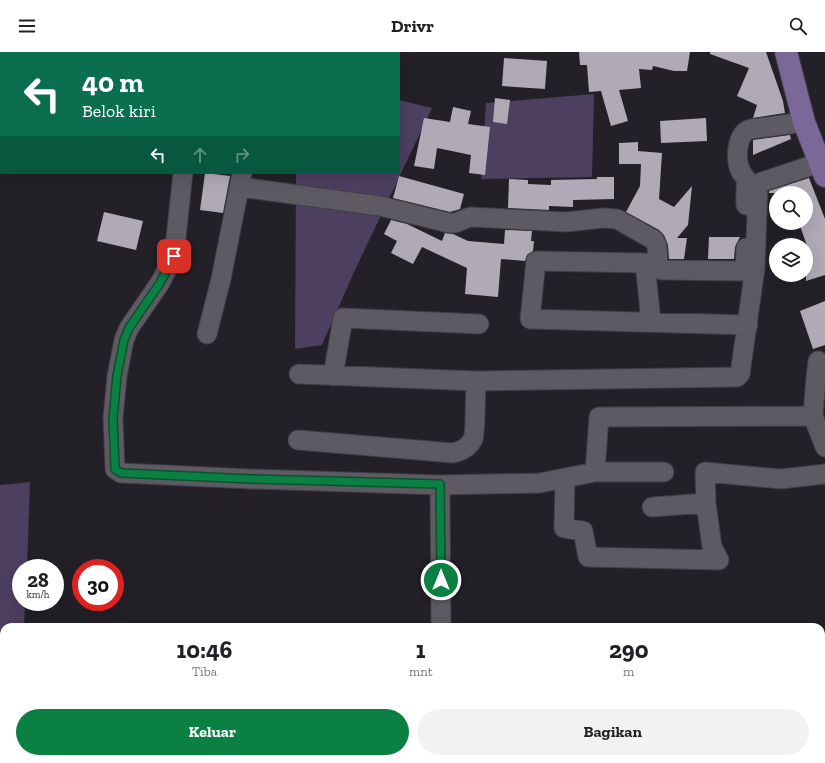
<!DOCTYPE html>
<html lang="id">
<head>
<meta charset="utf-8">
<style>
	:root { --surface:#fff; --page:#f2f2f2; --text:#202124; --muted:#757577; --accent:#0b8043 }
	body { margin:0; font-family:"Zilla Slab",serif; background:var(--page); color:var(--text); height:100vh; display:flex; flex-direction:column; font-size:15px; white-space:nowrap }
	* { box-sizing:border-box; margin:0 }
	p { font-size:13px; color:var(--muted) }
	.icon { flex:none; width:22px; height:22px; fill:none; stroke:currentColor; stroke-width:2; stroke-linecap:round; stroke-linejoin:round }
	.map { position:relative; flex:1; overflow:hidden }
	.side { position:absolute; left:0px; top:571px; width:825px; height:140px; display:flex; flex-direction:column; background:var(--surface); border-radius:12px 12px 0 0; box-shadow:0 4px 16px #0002 }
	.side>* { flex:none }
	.hud { position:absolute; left:0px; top:0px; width:400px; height:122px; box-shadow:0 4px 16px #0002; background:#0b6e4f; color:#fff; overflow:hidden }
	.fabs { position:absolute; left:769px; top:134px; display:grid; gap:8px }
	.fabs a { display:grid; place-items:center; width:44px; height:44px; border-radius:50%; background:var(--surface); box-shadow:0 4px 16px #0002; font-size:20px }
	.speed { position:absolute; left:12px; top:507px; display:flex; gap:8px; font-size:20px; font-weight:700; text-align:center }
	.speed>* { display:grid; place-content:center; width:52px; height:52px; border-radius:50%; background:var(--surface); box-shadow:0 4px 16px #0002; line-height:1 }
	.speed small { font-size:10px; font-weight:400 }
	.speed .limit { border:6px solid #d22; background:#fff; color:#111 }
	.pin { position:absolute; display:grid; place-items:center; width:34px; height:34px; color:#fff; margin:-17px; border-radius:8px; box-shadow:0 2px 6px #0006 }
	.me { position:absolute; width:44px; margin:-22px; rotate:0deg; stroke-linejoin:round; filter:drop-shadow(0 0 3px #0008) }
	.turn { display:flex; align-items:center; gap:14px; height:84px; padding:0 16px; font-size:18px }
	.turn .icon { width:52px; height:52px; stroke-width:2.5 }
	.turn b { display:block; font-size:28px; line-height:34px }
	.lanes { display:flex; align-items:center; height:38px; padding:0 16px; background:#0003; justify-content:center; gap:20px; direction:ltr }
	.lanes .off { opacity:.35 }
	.eta { display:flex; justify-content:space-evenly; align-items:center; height:68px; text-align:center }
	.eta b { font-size:24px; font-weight:800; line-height:28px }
	.primary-button { display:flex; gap:8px; margin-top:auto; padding:8px 16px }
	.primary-button a { flex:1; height:46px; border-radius:24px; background:var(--accent); color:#fff; font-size:16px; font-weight:800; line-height:46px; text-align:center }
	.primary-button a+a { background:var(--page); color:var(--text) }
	header { display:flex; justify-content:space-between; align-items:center; height:52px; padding:0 16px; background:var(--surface); font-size:18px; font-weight:800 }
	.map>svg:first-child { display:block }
	.green { fill:#4d3f60 }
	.building { fill:#afaab6 }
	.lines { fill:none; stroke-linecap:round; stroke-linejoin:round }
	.minor-casing { stroke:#403d45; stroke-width:21 }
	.major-casing { stroke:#403d45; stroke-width:24 }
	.minor { stroke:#5d5a64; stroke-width:19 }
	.major { stroke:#7c6898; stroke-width:22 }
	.route-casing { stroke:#07532c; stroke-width:10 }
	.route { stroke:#0b8043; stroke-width:7 }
</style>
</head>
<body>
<header><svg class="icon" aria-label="menu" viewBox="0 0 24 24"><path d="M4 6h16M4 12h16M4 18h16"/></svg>Drivr<svg class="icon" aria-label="search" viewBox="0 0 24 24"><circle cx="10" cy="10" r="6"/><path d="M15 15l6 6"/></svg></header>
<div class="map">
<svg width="825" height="711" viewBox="0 0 825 711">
	<rect width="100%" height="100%" fill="#232028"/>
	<!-- green -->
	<path class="green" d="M594,42l-2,83 -111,2 5,-76z
		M399,48l33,8 -78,164 -32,73 -27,4 1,-176h103z
		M30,430l-3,86h-6v34h4l-1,25h-20v99l-4,4v-245z"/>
	<!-- building -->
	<path class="building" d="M579,0h111l-3,19h-13l-21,-5 -1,4 -13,-1 2,19 -22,2 9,31 -17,5 -10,-35 -12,1 -2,-27h-7z
		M710,0h56l17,49 2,12 -32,5 4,-13 -20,-9 12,-28 -39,-14z
		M504,6l43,3 -2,28 -43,-3z
		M495,46l15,2 -3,24 -14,-2z
		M453,55l18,4 -3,13 22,3 -5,48 -16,-2 2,-18 -34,-7 -3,21 -20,-3 10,-48 26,4z
		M706,66l1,23 -46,2 -1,-22z
		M790,83l1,4 -38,16v-15z
		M638,90v9l24,2 -3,46 15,8 18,-21 -4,39 -11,13h10l-3,21h-15l-1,-14 -4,-10 -5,-5 -33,-18 14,-26 1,-22h-22v-21z
		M205,121l25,3 -7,37 -23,-3z
		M399,124l65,18 -4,15 -10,3 -57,-14z
		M597,125h17v22l-41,1v7l-24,-1v4l-41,-2 1,-29 19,1v4l23,1v-5l46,-1z
		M809,126l16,41v56l-19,6v-19l6,-2 -13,-37h7v-30h-37v-2z
		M104,160l39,9 -7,29 -39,-9z
		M391,168l16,4 35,17 3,-8 8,1 15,7 36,3 1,-14 27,1 -1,10h3l-1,10 -6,4 -2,6 -24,-2 -3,38 -33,-3 2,-26 -45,-21 -9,17 -22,-11 6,-12 -13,-7z
		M709,185h31l-5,10 -1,12h-26z
		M825,249v44l-12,4 -13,-38z"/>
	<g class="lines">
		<!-- minor casing -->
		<g class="minor-casing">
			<path id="minor" d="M189,0v1
				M356,0l1,1
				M270,1l1,-1
				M183,121l-9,83 -14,27 -31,45 -5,12 -7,36 -4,42 2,51 6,4 130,6 189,6 100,-2 55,-11 4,-55 214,-1 3,-39 2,-16
				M240,135l140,19 69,17h6l15,-6 97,5 36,-4 14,1 37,21 3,6 1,22 4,2 79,1 4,-2 1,-21
				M746,153c-1,-8 1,-17 0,-25 -1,-4 -3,-5 -5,-8 -6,-12 -5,-40 10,-43l53,-7
				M651,270l-6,-59 -109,-2 -6,58 218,6
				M207,282l14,-55 21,-106
				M299,322l177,7
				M333,324l10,-58 136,6
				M813,364l12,31
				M298,388l155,13c9,-2 16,-6 20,-14 3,-7 2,-48 3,-58l261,-4 3,-3 15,-106 3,-83 1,-2 60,-20
				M595,420h69
				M565,426l-1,50 19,3 5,26 131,3
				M440,433l1,142
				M706,451l6,44 7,13
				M652,455l54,-4 -1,-31 76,7 44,-5
				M65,707v4
				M137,707v4
				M261,707l45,4
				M442,707v4
				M217,711l5,-4
				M813,711l12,-1"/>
		</g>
		<!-- major casing -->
		<g class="major-casing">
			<path id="major" d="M786,0l18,70 21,54"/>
		</g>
		<!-- minor -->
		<use href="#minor" class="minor"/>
		<!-- major -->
		<use href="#major" class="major"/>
	</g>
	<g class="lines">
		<!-- route casing -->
		<g class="route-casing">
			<path id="route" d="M174,204l-14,27 -31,45 -5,12 -7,36 -4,42 2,51 6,4 130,6 189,5 1,96"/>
		</g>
		<!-- route -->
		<use href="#route" class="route"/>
	</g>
</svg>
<div class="fabs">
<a><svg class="icon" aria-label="search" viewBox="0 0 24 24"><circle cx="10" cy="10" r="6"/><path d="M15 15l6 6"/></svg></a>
<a><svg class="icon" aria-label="layers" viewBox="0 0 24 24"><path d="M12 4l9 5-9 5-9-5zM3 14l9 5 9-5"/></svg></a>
</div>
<div class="speed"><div>28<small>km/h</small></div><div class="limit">30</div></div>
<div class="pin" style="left:174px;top:204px;background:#d93025"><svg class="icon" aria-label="arrive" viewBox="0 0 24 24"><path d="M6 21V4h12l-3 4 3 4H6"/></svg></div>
<svg class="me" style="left:441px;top:528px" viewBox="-20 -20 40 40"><circle r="17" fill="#0b8043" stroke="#fff" stroke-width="3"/><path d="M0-11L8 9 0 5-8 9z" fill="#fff"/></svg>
<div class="hud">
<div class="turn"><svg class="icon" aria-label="left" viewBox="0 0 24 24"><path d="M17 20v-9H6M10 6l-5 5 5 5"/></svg><div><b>40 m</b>Belok kiri</div></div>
<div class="lanes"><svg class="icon" aria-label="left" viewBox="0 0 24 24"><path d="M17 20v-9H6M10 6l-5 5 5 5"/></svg><svg class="icon off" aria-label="ahead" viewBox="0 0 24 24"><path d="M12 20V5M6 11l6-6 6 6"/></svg><svg class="icon off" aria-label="right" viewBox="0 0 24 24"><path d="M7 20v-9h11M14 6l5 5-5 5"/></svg></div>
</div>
<section class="side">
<div class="eta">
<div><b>10:46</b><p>Tiba</p></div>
<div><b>1</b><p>mnt</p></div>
<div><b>290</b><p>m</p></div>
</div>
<div class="primary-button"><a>Keluar</a><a>Bagikan</a></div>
</section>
</div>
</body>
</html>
